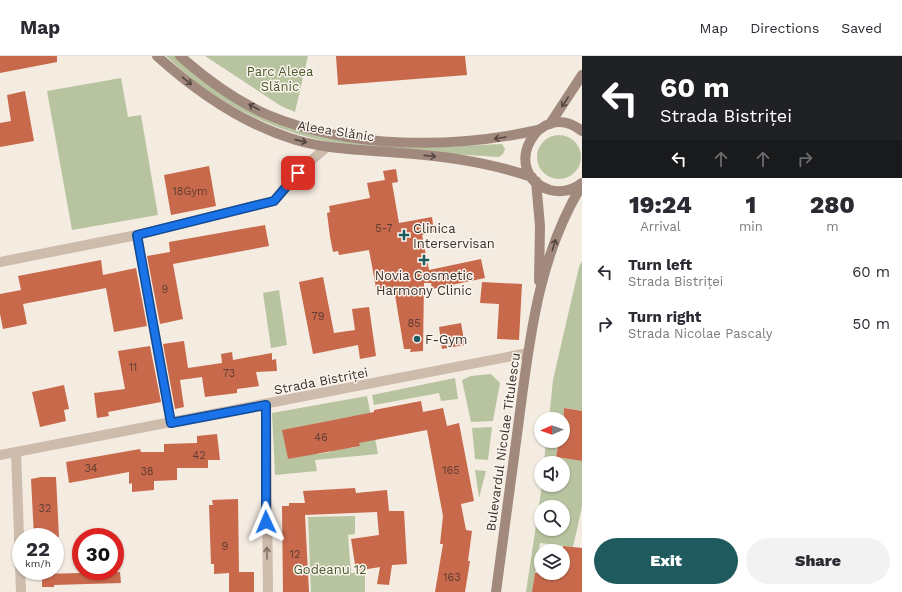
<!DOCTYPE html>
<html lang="en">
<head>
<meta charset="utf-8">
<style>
	:root { --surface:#fff; --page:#f2f2f3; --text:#2b2b33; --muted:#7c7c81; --line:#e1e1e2; --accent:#1f5a5e }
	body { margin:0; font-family:"Work Sans",sans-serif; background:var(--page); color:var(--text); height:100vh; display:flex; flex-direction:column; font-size:15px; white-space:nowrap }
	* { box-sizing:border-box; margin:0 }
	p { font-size:13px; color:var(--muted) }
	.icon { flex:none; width:22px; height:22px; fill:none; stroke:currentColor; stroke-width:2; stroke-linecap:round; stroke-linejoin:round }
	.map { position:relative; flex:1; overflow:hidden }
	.side { display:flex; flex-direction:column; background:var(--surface); width:320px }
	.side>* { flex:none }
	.hud { background:#202124; color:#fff; overflow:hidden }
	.needle { width:26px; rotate:268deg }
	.controls { position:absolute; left:534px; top:356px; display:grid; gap:8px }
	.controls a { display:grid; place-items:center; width:36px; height:36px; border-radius:50%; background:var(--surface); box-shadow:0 1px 3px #0004; font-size:20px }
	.speed { position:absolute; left:12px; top:472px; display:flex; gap:8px; font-size:20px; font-weight:700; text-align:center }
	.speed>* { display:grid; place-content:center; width:52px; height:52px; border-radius:50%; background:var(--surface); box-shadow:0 1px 3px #0004; line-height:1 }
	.speed small { font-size:10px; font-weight:400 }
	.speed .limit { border:6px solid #d22; background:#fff; color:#111 }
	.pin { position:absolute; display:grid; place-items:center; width:34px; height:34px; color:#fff; margin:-17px; border-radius:8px; box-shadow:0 2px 6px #0006 }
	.me { position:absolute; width:44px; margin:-22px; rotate:359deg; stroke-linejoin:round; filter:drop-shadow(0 0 3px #0008) }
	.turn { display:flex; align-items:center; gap:14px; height:84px; padding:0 12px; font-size:18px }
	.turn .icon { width:52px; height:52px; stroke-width:2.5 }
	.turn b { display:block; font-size:28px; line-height:34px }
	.lanes { display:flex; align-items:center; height:38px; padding:0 12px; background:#0003; justify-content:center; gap:20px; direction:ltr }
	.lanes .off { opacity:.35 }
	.eta { display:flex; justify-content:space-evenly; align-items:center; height:68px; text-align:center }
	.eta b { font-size:24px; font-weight:800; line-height:28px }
	.cta { display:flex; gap:8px; margin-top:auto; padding:8px 12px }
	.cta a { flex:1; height:46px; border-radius:24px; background:var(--accent); color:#fff; font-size:16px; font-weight:800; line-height:46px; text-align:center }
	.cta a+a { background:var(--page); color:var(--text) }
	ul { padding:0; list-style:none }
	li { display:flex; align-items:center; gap:12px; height:52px; padding:0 12px }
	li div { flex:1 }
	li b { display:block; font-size:15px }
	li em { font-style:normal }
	header { display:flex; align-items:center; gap:24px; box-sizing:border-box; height:56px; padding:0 20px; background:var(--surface); border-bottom:1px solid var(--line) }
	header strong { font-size:19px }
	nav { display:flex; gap:22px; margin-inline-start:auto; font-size:14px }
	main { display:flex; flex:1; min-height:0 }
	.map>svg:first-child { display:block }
	.green { fill:#b8c4a0; fill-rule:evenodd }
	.building { fill:#c8694b }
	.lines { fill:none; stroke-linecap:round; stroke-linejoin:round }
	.street { stroke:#cdbbac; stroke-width:10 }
	.secondary { stroke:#a18a7d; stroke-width:10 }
	.oneway { stroke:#544640 }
	.oneway2 { stroke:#7d6f65 }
	.route-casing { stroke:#114b97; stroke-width:10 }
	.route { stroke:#1a73e8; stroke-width:7 }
	.poi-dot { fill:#1f5a5e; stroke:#fbf5ee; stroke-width:1.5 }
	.labels { text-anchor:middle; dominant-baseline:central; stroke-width:3; stroke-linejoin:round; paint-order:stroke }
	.number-label { font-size:11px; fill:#5e3e33 }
	.park-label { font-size:13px; fill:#4a5a2e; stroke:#fbf5ee }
	.street-label { font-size:13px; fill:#3b302b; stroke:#fbf5ee }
	.poi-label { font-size:13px; fill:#3b302b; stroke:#fbf5ee; text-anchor:start }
</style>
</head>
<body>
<header>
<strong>Map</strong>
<nav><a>Map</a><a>Directions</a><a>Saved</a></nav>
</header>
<main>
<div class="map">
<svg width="582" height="536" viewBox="0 0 582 536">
	<rect width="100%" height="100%" fill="#f4ebe1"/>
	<!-- green -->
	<path class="green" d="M166,0h10l108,68 153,23 65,-3 3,5 -2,5 -4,3c-31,-2 -63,-4 -94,-6 -27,-2 -55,-3 -81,-10 -61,-14 -113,-42 -158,-85z
		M205,0h103l-13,56 -14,-6z
		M121,22l7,39 13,-2 17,100 -86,15 -25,-139z
		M537 101a22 22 0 1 1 44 0a22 22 0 1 1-44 0Z
		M582,205v150l-17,-3 -2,11h-14l4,-39 26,-113z
		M279,234l8,55 -16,3 -8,-55z
		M491,318l9,9 -7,38 -22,1 -9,-42 9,-4z
		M455,322l3,21 -17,2 -2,-8 -65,12 -2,-10z
		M367,340l11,58 -63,6 2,11 -42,4 -3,-62zM354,360l5,30 -8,2 -1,-4 -20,3v5l-12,2 -1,-4 -19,7 -10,2 -5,-29z
		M492,371l-4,33 -13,-1 -3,-31z
		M546,385h13l-3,16 26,4v46l-9,40 -33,-4 -8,49h-6l16,-107h21v-22h-19zM541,451h22v22h-22z
		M475,414l11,1 -7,27z
		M355,460v18l-7,1 3,38 14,-1v20h-54l-3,-75z"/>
	<!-- building -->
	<path class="building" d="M0,0h57v6l-57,11z
		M336,0h129l2,19 -129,10z
		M25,35l9,50 -34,6v-24l11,-2 -4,-26z
		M209,110l7,40 -45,9 -7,-40z
		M396,113l2,13 -6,1 7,40 33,-6 2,15 -12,3 7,35 52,-11 4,19 -53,11 -1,-6h-7l-1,68 -13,1 1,-3h-7l-10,-60 -17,4 -8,-43 -30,5 -1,-4 -5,1 -3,-15 -3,-24 3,-1 -1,-6 41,-8 -3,-15 18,-3 -2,-9z
		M265,169l4,21 -96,18 10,55 -23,5 -13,-68 23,-4 -1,-10z
		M101,204l2,15 33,-7 11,58 -33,6 -8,-44 -83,16 4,20 -24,5 -3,-15v-20l21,-4 -3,-14z
		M323,221l11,56 21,-3 -3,-21 17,-2 7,49 -16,3 -2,-14 -45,9 -14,-72z
		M482,226l40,2 -3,56 -22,-1 2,-35 -19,-1z
		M461,267l4,22 -23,4 -3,-22z
		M184,285l4,27 34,-5 -1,-9 11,-2 1,8 39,-7v7l4,-1 1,12 -21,1 3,14 -22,3v4l-32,4 -3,-20 -22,3 4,27 -9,2 -12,-65z
		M150,290l11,56 -53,10 1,4 -12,2 -3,-25 31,-4 -7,-38z
		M64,329l5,24 -5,1 2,11 -26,6 -8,-35z
		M421,345l2,11 20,-4 4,18 12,-3 15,78 -13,3 5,26 6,1 -4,30h2l-5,31h-30l8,-48h-3l3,-28 -16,-86 -68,13 1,3 -72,13 -6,-29 92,-18v-2z
		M564,352l18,3v50l-26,-4 3,-16h4z
		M217,378l3,26h-12v8h-31v12l-23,1v9l-22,2v-9l-3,1v-12l-60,11 -3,-21 74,-13 1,3h23v-8l33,-1v-7z
		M41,421h15l3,60h-25l-3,-58z
		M355,432l1,5 31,-3 2,21h15l3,53 -15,1 -3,20 -12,-1 3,-17 -24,4 -5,-32 28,-4 -2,-23 -72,3 4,77h-26l-1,-86h7v-3h16l-2,-12z
		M238,443l1,73h15v20h-25v-19l-15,1v-10h-3l-2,-59h4l-1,-5z
		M563,490l19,2v44h-50l3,-19h28z
		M120,516l1,11 -67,2v2h-12v-13z"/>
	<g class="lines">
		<!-- street -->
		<path class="street" d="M137,179l34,188
			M0,206l137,-27 137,-34 26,-31 28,-24
			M266,349l2,187
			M16,396l5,140
			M0,399l528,-102"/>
		<!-- secondary -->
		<path class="secondary" d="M157,0c41,37 86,68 139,84 34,10 71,10 106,13 43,3 89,10 130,24
			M180,0c26,23 56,45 88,59 82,34 185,34 270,15
			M550,68l32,-49
			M536,125l4,45 -1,55
			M582,127c-9,7 -20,10 -32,7 -52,-16 -12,-94 32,-59
			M496,536c7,-55 15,-110 22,-165 11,-83 19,-169 64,-242"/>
	</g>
	<!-- one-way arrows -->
	<defs><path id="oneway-shaft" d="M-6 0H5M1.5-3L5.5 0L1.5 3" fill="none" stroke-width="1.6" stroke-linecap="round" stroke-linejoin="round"/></defs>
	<g class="oneway">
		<use href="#oneway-shaft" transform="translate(187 25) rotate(40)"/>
		<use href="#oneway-shaft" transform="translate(565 46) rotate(123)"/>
		<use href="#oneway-shaft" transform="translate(254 51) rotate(-151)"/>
		<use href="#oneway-shaft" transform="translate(500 82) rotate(171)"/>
		<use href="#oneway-shaft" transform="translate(301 85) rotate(13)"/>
		<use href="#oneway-shaft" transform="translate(430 100) rotate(6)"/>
		<use href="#oneway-shaft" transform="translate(554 189) rotate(-72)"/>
	</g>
	<use class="oneway2" href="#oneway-shaft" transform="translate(267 497) rotate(-91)"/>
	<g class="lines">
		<!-- route casing -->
		<g class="route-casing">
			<path id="route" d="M266,466v-117l-95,18 -34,-188 137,-34 24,-28"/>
		</g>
		<!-- route -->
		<use href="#route" class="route"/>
	</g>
	<!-- markers -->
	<g class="poi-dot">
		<path d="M402 173h4v4h4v4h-4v4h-4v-4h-4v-4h4z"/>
		<path d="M422 198h4v4h4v4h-4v4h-4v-4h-4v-4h4z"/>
		<circle cx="417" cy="283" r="4"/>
	</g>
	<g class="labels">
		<!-- number labels -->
		<g class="number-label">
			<text x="190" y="135">18Gym</text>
			<text x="384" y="172">5-7</text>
			<text x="165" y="233">9</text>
			<text x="318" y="260">79</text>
			<text x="414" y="267">85</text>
			<text x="133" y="311">11</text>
			<text x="229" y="317">73</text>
			<text x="321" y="381">46</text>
			<text x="199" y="399">42</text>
			<text x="91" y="412">34</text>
			<text x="451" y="414">165</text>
			<text x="147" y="415">38</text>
			<text x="45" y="452">32</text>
			<text x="225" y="490">9</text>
			<text x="295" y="498">12</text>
			<text x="452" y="521">163</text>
		</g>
		<!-- park labels -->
		<g class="park-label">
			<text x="280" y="15">Parc Aleea<tspan x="280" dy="15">Slănic</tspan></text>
			<text x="330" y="513">Godeanu 12</text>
		</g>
		<!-- street labels -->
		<g class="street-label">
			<text transform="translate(336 75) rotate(9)">Aleea Slănic</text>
			<text transform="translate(321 325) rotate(-11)">Strada Bistriței</text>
			<text transform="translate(503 386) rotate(-82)">Bulevardul Nicolae Titulescu</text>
		</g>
		<!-- poi labels -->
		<g class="poi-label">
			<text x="413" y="172">Clinica<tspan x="413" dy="15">Interservisan</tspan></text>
			<text x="424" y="219" text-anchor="middle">Novia Cosmetic<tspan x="424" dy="15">Harmony Clinic</tspan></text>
			<text x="425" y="283">F-Gym</text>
		</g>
	</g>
</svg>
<div class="controls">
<a><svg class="needle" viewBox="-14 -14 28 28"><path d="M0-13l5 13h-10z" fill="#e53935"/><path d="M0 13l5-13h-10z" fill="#7c7c81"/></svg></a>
<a><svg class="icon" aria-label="sound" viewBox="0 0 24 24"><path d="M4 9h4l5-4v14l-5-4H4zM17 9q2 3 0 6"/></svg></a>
<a><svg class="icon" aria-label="search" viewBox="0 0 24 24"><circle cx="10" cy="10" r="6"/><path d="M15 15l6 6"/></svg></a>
<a><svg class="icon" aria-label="layers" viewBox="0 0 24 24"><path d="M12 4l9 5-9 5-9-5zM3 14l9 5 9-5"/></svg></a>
</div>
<div class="speed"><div>22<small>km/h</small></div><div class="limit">30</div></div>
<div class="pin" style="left:298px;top:117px;background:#d93025"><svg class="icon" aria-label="arrive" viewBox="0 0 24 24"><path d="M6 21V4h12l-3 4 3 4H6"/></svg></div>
<svg class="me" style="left:266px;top:466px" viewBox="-20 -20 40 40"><path d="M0-17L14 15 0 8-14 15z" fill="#1a73e8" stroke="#fff" stroke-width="4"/></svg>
</div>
<section class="side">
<div class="hud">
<div class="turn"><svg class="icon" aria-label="left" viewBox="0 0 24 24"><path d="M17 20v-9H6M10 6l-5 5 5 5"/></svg><div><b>60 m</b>Strada Bistriței</div></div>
<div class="lanes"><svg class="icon" aria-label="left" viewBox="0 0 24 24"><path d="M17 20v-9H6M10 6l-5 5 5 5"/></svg><svg class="icon off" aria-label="ahead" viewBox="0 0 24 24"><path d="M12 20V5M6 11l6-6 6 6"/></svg><svg class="icon off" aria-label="ahead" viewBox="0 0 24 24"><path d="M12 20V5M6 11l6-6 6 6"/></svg><svg class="icon off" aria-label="right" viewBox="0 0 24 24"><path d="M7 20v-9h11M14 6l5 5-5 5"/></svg></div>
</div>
<div class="eta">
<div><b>19:24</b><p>Arrival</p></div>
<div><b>1</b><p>min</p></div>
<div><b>280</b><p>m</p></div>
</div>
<ul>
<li><svg class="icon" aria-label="left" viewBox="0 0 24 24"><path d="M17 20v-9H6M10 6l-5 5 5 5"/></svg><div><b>Turn left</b><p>Strada Bistriței</p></div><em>60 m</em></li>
<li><svg class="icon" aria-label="right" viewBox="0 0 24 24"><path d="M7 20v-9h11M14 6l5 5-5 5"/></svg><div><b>Turn right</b><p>Strada Nicolae Pascaly</p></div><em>50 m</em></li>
</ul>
<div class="cta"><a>Exit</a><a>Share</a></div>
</section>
</main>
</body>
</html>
